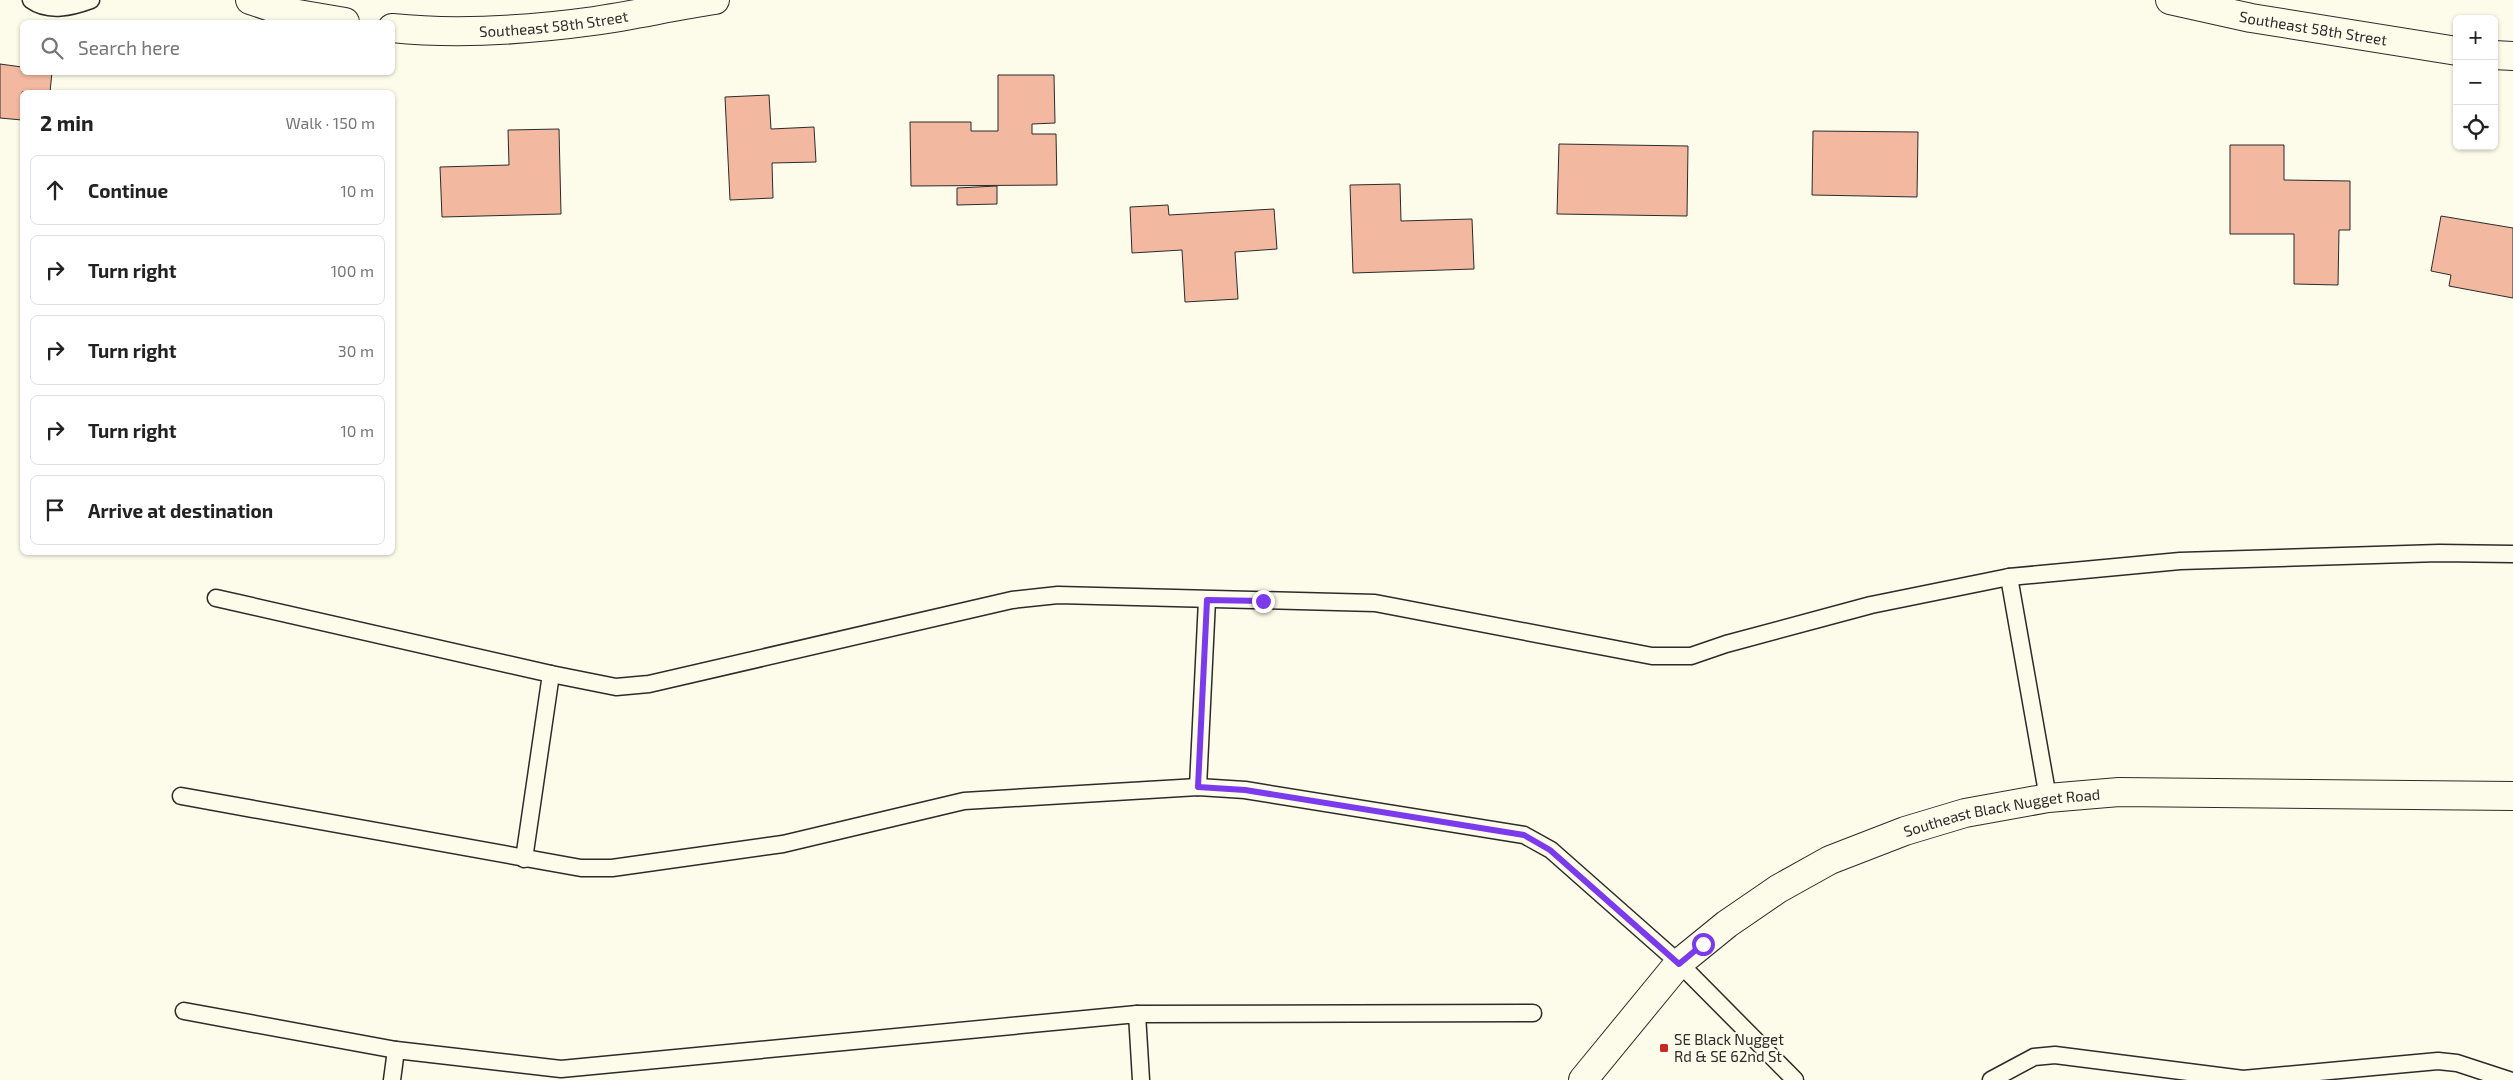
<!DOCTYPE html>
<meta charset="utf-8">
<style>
body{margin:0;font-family:"Exo 2",sans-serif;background:#f6f6f6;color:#222}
.controls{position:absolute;right:15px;top:15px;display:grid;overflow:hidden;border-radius:8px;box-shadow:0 1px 4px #0004}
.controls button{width:45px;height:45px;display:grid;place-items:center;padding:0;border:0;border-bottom:1px solid #e0e0e0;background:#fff;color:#222;font:25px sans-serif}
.stop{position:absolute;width:15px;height:15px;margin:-11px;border:4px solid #7c3aed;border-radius:50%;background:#fff}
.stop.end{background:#7c3aed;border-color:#fff;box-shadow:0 1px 5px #0008}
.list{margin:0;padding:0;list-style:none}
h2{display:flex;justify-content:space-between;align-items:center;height:65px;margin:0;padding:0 20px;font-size:21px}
h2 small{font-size:16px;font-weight:400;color:#767676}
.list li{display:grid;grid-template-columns:32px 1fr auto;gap:15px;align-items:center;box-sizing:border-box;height:70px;margin:0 10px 10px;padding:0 10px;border:1px solid #e0e0e0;border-radius:8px}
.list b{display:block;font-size:19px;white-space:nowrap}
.list em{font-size:16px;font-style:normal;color:#767676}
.icon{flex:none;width:28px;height:28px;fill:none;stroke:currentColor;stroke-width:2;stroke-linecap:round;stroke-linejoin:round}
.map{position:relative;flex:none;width:2513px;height:1080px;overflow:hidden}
.search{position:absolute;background:#fff;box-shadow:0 1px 4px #0004;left:20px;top:20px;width:375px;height:55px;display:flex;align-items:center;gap:12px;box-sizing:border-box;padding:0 18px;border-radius:8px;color:#767676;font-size:19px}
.panel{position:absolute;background:#fff;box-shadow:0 1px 4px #0004;left:20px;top:90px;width:375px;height:465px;border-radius:8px}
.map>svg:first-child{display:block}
.building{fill:#f2b8a0;stroke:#2b2b2b}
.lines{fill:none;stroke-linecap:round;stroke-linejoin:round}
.service-casing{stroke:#2b2b2b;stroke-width:19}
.minor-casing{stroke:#2b2b2b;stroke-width:30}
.tertiary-casing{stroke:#2b2b2b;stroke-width:30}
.service{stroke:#fdfbea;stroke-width:16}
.minor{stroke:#fdfbea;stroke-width:28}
.tertiary{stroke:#fdfbea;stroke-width:28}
.route{stroke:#7c3aed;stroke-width:6}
.poi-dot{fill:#c62828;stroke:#fdfbea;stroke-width:2}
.labels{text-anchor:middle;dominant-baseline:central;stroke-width:4;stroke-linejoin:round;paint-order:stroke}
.street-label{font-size:15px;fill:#2b2b2b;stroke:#fdfbea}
.poi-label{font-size:15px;fill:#2b2b2b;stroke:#fdfbea;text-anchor:start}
</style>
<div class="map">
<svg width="2513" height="1080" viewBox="0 0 2513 1080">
<rect width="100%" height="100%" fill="#fdfbea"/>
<g class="building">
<path d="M0 64 22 67V72H52L50 92H22V120L0 118Z"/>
<path d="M998 75H1054L1055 123 1032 124V134H1056L1057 185 911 186 910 122H971V131H998Z"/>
<path d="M769 95 771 129 814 127 816 162 772 163 773 198 730 200 725 97Z"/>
<path d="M559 129 561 214 442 217 440 167 509 165 508 130Z"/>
<path d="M1813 131 1918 132 1917 197 1812 195Z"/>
<path d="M1559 144 1688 146 1687 216 1557 214Z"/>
<path d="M2230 145H2284V180L2350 181V230H2339L2338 285 2294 284V234H2230Z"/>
<path d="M1400 184 1401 221 1472 219 1474 269 1353 273 1350 185Z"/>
<path d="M997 186V204L957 205V188Z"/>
<path d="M1168 205 1169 215 1274 209 1277 249 1235 252 1238 299 1185 302 1182 250 1132 253 1130 207Z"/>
<path d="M2441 216 2513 228V298L2449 286 2451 275 2431 271Z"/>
</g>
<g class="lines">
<defs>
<g id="service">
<path d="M31 0C49 13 72 7 91 0"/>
<path d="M2009 577 2048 798"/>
<path d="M216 598 551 674 524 859"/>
<path d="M551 674 616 687 649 684 1012 600 1058 595 1375 603 1652 656H1691L1726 644 1871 605 2009 577 2180 561 2439 553 2513 554"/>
<path d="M1198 787 1207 600"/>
<path d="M181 796 581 868H612L783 844 964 801 1198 787 1245 790 1524 835 1551 850 1679 963 1795 1080"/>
<path d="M184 1011 396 1050 392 1080"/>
<path d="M1137 1014 1533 1013"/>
<path d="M396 1050 561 1069 1137 1014 1141 1080"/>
<path d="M1991 1080 2034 1057 2055 1055 2243 1079 2438 1061 2457 1063 2509 1080"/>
</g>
<g id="minor">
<path d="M250 0 286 12 345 22"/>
<path id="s1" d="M2170 0 2251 18 2457 51"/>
<path id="s2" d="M392 28C460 35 528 30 594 21 635 15 675 6 715 0"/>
<path d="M2494 55 2513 56"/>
</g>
<g id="tertiary">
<path id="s3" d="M1583 1080 1679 963 1727 924 1778 889 1830 860 1905 831 1965 813 2048 798 2119 792 2513 796"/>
</g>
</defs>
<use href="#service" class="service-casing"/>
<use href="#minor" class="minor-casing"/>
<use href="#tertiary" class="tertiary-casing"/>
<use href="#service" class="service"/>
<use href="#minor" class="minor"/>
<use href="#tertiary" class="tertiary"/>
</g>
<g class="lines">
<path class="route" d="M1263 601 1207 600 1198 787 1245 790 1524 835 1550 850 1679 964 1703 944"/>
</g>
<rect class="poi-dot" x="1659" y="1043" width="10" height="10" rx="2.5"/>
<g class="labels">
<g class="street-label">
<text stroke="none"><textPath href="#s2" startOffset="162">Southeast 58th Street</textPath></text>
<text stroke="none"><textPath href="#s1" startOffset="146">Southeast 58th Street</textPath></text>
<text stroke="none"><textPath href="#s3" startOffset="514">Southeast Black Nugget Road</textPath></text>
</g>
<g class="poi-label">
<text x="1674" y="1039">SE Black Nugget<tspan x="1674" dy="17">Rd &amp; SE 62nd St</tspan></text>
</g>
</g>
</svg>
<div class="controls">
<button>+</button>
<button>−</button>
<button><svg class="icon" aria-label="locate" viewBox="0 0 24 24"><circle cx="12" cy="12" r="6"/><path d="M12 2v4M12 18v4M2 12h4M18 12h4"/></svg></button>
</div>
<div class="stop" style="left:1703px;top:944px"></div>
<div class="stop end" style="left:1263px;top:601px"></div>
<div class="search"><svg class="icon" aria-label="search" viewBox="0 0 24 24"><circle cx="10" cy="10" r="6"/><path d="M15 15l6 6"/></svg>Search here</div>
<section class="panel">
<h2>2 min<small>Walk · 150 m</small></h2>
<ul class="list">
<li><svg class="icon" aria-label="ahead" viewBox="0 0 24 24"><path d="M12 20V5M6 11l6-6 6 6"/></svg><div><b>Continue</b></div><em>10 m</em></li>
<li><svg class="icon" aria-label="right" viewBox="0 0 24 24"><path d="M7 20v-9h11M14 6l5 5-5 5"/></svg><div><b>Turn right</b></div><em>100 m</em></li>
<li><svg class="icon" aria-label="right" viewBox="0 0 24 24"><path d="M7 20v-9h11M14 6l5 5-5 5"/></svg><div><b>Turn right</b></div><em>30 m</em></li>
<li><svg class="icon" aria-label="right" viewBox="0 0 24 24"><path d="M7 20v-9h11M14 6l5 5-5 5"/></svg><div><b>Turn right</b></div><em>10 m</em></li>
<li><svg class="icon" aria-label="arrive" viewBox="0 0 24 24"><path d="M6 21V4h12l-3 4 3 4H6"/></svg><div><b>Arrive at destination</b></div></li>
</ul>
</section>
</div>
